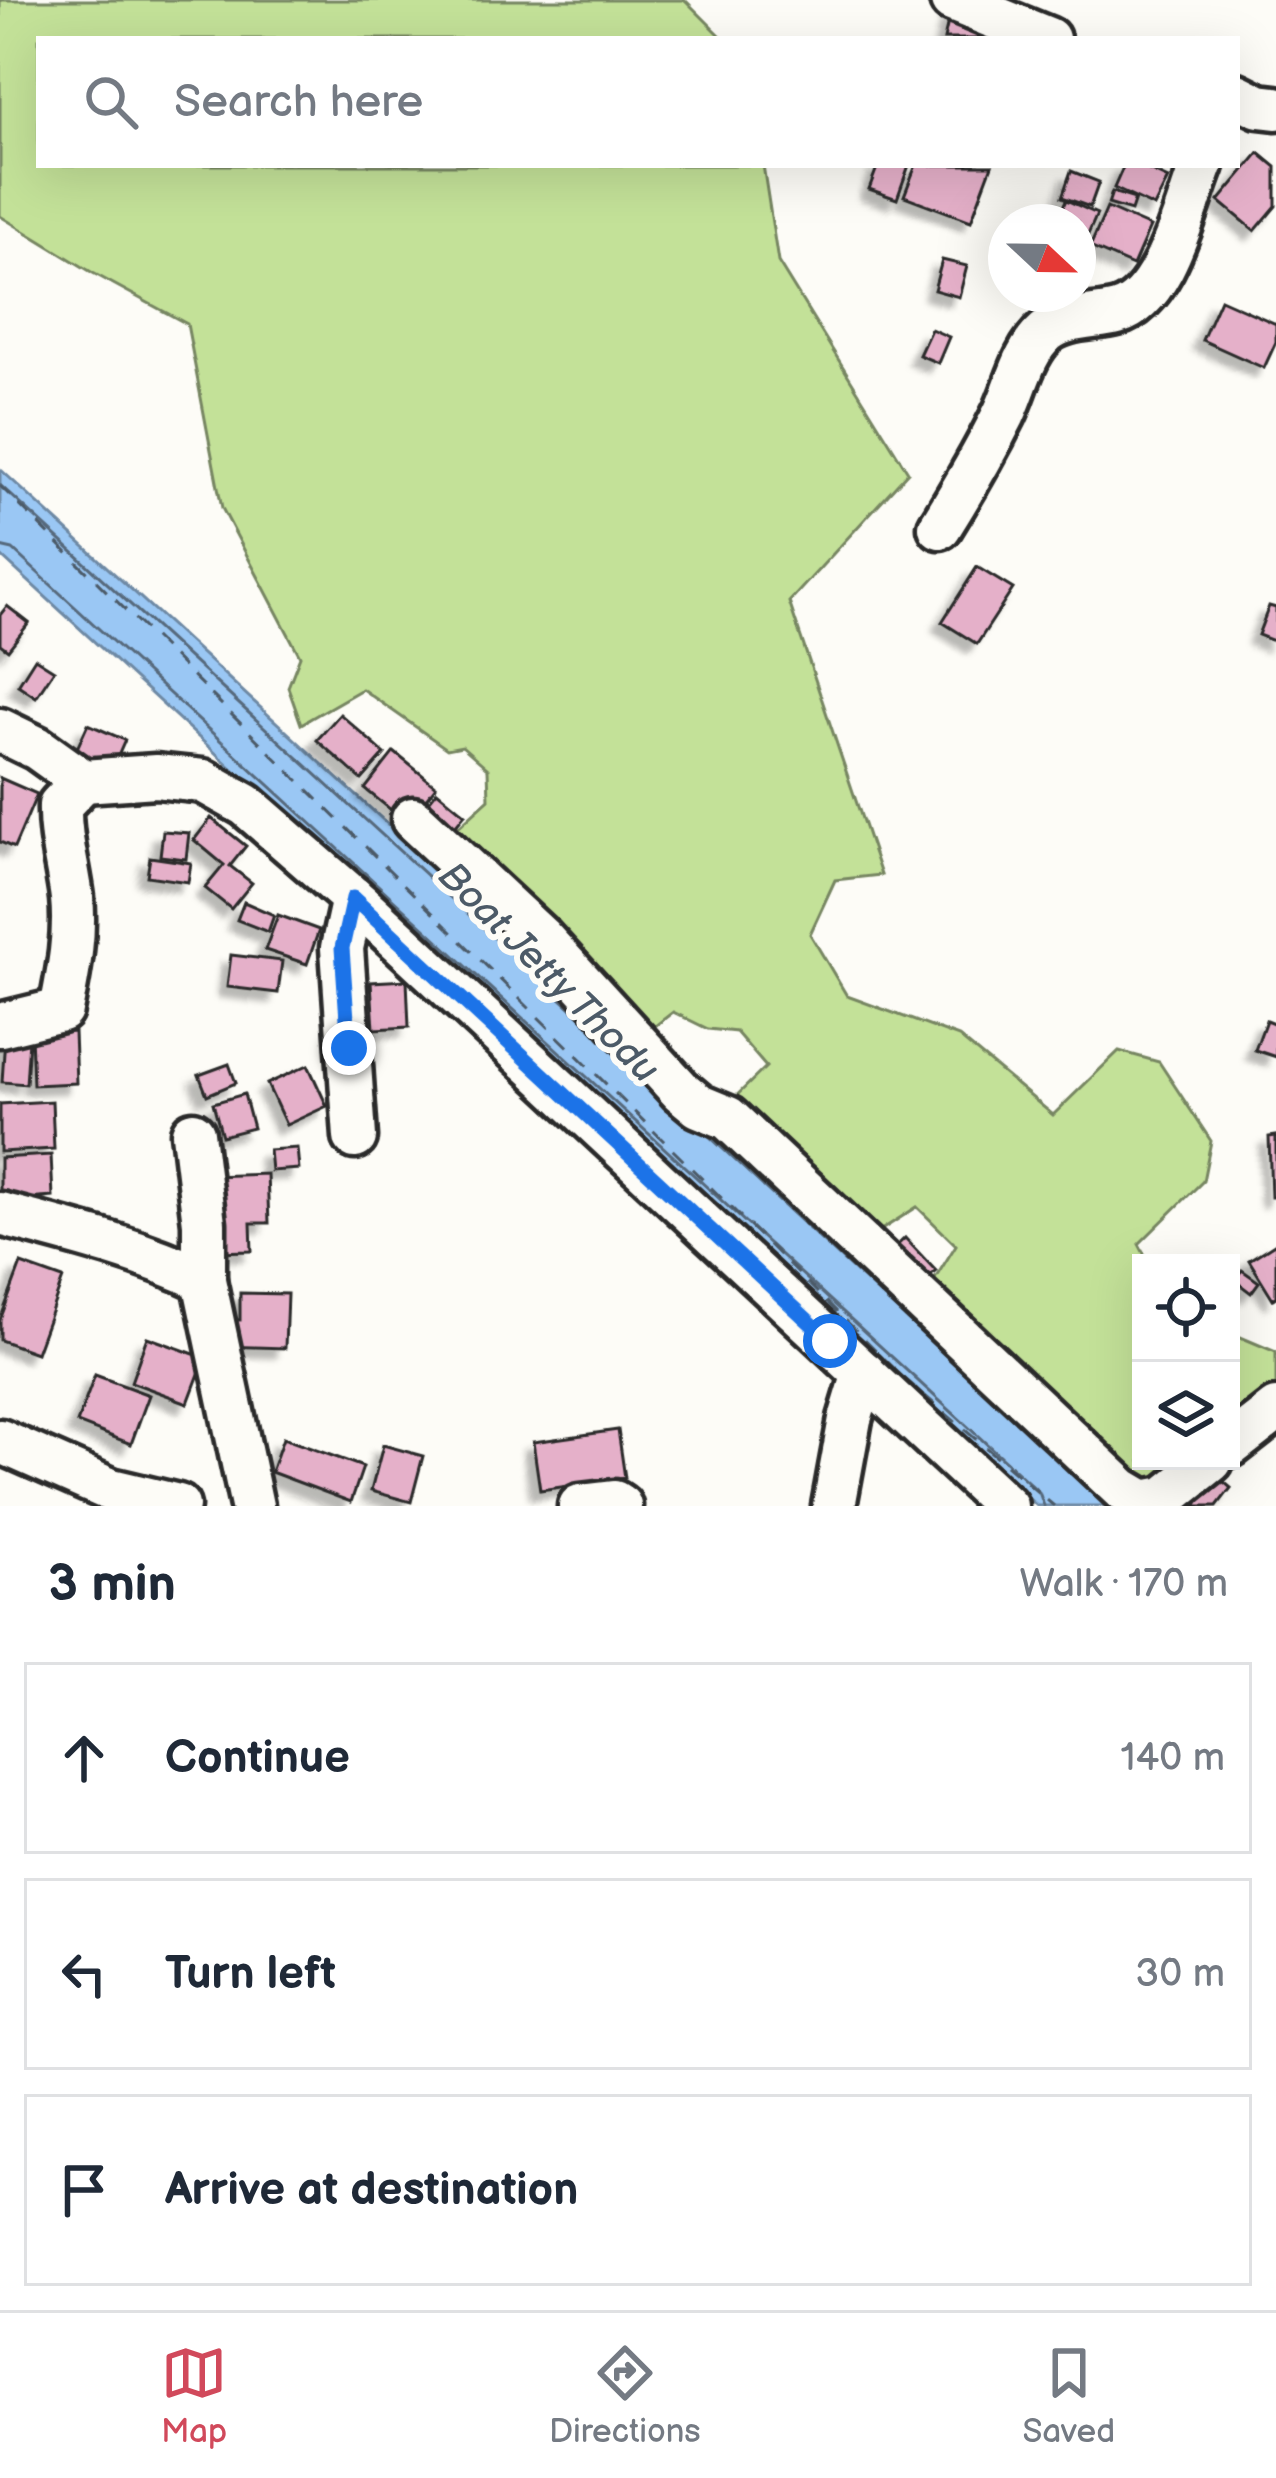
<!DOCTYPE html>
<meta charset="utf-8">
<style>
body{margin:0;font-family:"Balsamiq Sans",sans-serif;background:#f6f6f7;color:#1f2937}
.controls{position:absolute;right:36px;bottom:36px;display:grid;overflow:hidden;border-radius:0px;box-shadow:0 12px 48px #0002}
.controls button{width:108px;height:108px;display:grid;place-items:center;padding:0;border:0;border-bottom:3px solid #e0e1e3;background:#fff;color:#1f2937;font:60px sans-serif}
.compass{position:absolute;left:988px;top:204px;width:108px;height:108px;border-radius:50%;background:#fff;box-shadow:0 12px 48px #0002;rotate:112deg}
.stop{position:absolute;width:36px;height:36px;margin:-27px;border:9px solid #1a73e8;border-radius:50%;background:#fff}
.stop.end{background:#1a73e8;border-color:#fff;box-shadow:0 3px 12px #0008}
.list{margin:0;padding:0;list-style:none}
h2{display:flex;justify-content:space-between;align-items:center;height:156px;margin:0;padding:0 48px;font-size:51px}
h2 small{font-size:39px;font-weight:400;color:#747a83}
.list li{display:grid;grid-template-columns:78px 1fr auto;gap:36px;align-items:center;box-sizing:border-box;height:192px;margin:0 24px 24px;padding:0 24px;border:3px solid #e0e1e3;border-radius:0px}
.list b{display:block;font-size:45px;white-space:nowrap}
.list em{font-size:39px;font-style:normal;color:#747a83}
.icon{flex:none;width:66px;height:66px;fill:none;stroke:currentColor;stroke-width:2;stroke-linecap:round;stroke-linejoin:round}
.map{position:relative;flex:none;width:1276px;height:1506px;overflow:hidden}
.search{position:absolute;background:#fff;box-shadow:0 12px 48px #0002;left:36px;right:36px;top:36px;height:132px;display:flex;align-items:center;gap:30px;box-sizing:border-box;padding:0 42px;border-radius:0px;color:#747a83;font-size:45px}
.sheet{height:804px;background:#fff}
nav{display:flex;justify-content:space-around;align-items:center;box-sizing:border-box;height:168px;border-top:3px solid #e0e1e3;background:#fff;font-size:33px;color:#747a83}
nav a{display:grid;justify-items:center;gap:6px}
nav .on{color:#d1495b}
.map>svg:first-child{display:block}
.green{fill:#c3e198;stroke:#778662;stroke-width:3}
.water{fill:#9ac7f4;stroke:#6e89a4;stroke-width:3}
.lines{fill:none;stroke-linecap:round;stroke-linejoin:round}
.shore{stroke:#57697b;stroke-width:3}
.ferry{stroke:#4c5a67;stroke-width:3;stroke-dasharray:15 12;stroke-linecap:butt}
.building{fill:#e5b0c9;stroke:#2b2b2b;stroke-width:3;filter:url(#shadow)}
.minor-casing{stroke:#2b2b2b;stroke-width:51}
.minor{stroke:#fdfcf7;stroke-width:42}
.route{stroke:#1a73e8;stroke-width:15}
.labels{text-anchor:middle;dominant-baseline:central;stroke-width:12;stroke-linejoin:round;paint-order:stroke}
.water-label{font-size:39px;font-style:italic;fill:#4c5a67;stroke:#fdfcf7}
</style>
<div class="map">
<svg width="1276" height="1506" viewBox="0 0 1276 1506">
<defs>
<filter id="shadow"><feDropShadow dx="-9" dy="9" stdDeviation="3" flood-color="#0004"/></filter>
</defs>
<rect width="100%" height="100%" fill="#fdfcf7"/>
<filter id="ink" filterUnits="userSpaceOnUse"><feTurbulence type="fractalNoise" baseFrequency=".00833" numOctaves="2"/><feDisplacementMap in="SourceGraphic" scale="24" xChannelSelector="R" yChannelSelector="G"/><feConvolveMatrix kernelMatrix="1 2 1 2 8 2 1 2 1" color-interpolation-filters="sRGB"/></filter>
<g filter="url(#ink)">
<g class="green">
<path d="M0 0H685L724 39H39V165H763L778 262 908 472 789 602 881 875 835 880 810 934 847 996 959 1037 1053 1115 1119 1051 1159 1062 1211 1141 1203 1181 1139 1244 1149 1263H1141V1461H1186L1147 1492 925 1295 956 1245 917 1207 867 1239 727 1105 766 1067 736 1032 708 1029 673 1012 646 1033 446 838 489 799 488 769 462 746 447 749 362 689 301 724 288 687 300 656 222 508 187 324 93 273 0 216Z"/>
<path d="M1231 1333 1276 1352V1388L1231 1425Z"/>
</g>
<path class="water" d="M0 469 1132 1506H1037L923 1403 0 555Z"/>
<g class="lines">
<g class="shore">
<path d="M0 485 583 1019"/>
<path d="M0 547 13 550 1039 1492 1044 1506"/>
<path d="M709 1136 916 1328"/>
</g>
<path class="ferry" d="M0 486 903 1377 1054 1506"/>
</g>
<g class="building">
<path d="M950 13 983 20 978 39H944Z"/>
<path d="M1259 153 1276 167V206L1255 231 1219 201Z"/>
<path d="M878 165H909L897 199 869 189Z"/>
<path d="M916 165H992L971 221 904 196Z"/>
<path d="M1124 165H1138L1168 179 1154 207 1114 188Z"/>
<path d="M1071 171 1099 182 1090 207 1062 197Z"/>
<path d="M1112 192 1135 199 1131 211 1108 204Z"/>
<path d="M1066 200 1097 214 1083 246 1078 243V222H1056Z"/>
<path d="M1107 208 1150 227 1133 266 1090 247Z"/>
<path d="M942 260 967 266 959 297 934 290Z"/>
<path d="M1220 299 1276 324V342L1264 368 1202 340Z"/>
<path d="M931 329 949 337 938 363 919 355Z"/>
<path d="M977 567 1013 589 977 644 942 622Z"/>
<path d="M7 606 29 623 8 650 0 644V615Z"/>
<path d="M1269 606 1276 608V642L1258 635Z"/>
<path d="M35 658 54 670 36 697 18 685Z"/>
<path d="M340 714 385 754 362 780 317 740Z"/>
<path d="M88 724 125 740 111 772 74 755Z"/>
<path d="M394 752 436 786 407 823 365 789Z"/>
<path d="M0 778 37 794 14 848 0 842Z"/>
<path d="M437 791 465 814 435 850 408 828Z"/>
<path d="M211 818 246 846 230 866 252 883 231 909 205 888 224 865 194 840Z"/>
<path d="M163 831 189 833 186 859 160 856Z"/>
<path d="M150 857 191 863 188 882 147 876Z"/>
<path d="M244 902 274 915 268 932 237 920Z"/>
<path d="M278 915 319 930 307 964 265 950Z"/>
<path d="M231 955 282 961 278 993 227 987Z"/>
<path d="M407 980 409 1027 374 1029 371 982Z"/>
<path d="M1266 1020 1276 1024V1057L1255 1050Z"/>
<path d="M74 1032 76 1083 33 1085 31 1034Z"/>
<path d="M5 1037 29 1039 26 1084 2 1082Z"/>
<path d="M229 1064 236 1083 207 1095 199 1075Z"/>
<path d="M308 1065 327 1106 286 1125 267 1084Z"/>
<path d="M244 1094 253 1128 222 1136 213 1103Z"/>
<path d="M52 1101 54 1149 0 1152V1104Z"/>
<path d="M1276 1136V1197H1271L1269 1137Z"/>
<path d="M297 1148 299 1169 271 1171 269 1150Z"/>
<path d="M51 1155 53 1197 0 1201V1158Z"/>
<path d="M267 1174 269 1223H251L252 1251 213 1252 211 1176Z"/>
<path d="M905 1238 936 1271 916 1290 885 1257Z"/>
<path d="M1276 1243V1297L1273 1299 1249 1260Z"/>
<path d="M21 1264 63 1279 36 1353 0 1340V1320Z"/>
<path d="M1242 1270 1259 1282 1251 1293 1234 1280Z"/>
<path d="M240 1293 287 1294 285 1348 221 1346 222 1319 240 1320Z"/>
<path d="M147 1337 205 1358 188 1403 131 1382Z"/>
<path d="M95 1375 149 1395 131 1444 77 1423Z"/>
<path d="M618 1430 625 1478 540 1490 533 1442Z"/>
<path d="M283 1438 363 1467 351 1502 271 1472Z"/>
<path d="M383 1445 423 1456 411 1502 371 1491Z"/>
<path d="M1217 1476 1231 1488 1217 1506H1196Z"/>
</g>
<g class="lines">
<defs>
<g id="minor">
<path d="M952 0 1048 39"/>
<path d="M1237 95 1259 106 1276 108"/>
<path d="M940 527C963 490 985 452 1004 414 1017 387 1023 352 1046 332 1065 316 1095 319 1117 313 1165 300 1185 207 1202 165"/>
<path d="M0 730 37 748 83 781 156 776 203 781 246 805 362 906 1006 1506"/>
<path d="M413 819 541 938 681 1091 699 1106 728 1118 1122 1489 1144 1502 1165 1498 1211 1461"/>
<path d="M353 898 342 948 355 1137"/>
<path d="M0 1025 61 1010C68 974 76 936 72 898 68 866 59 837 60 805L83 781"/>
<path d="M193 1133 204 1223V1280"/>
<path d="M0 1214C69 1232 139 1249 204 1280L252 1506"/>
<path d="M0 1441 111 1490 178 1506"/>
<path d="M1231 1445 1276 1410"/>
<path d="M580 1506 614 1502 620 1506"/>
<path d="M834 1506 850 1419 864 1373"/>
</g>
</defs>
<use href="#minor" class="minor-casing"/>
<use href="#minor" class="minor"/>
</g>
</g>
<g class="lines" filter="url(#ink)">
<path class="route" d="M349 1048 342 948 353 898 830 1341"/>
</g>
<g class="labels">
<g class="water-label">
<text transform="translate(548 973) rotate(45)">Boat Jetty Thodu</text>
</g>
</g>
</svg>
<div class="controls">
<button><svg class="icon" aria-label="locate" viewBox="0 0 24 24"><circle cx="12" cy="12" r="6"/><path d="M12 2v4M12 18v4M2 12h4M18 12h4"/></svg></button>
<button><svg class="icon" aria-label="layers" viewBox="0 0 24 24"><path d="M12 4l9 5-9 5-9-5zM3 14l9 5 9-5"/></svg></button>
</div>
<svg class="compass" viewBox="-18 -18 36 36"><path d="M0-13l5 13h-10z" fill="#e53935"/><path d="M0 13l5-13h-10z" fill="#747a83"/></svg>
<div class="stop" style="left:830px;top:1341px"></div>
<div class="stop end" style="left:349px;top:1048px"></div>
<div class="search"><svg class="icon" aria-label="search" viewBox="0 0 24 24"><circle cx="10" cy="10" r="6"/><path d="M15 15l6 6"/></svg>Search here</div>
</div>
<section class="sheet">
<h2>3 min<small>Walk · 170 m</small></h2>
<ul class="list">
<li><svg class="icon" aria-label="ahead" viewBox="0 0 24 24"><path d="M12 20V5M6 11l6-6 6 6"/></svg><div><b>Continue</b></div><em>140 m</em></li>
<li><svg class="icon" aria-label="left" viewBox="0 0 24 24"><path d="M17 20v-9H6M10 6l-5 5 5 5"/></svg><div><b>Turn left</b></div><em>30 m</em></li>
<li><svg class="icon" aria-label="arrive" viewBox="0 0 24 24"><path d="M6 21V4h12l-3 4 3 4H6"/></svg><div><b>Arrive at destination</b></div></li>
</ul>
</section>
<nav>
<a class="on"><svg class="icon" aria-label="map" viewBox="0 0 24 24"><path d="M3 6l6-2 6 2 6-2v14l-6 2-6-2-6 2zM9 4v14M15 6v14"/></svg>Map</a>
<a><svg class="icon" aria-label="directions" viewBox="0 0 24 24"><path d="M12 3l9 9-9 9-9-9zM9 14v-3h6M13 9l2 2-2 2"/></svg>Directions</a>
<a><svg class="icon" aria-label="saved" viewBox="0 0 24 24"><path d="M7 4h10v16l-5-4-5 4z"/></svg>Saved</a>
</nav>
